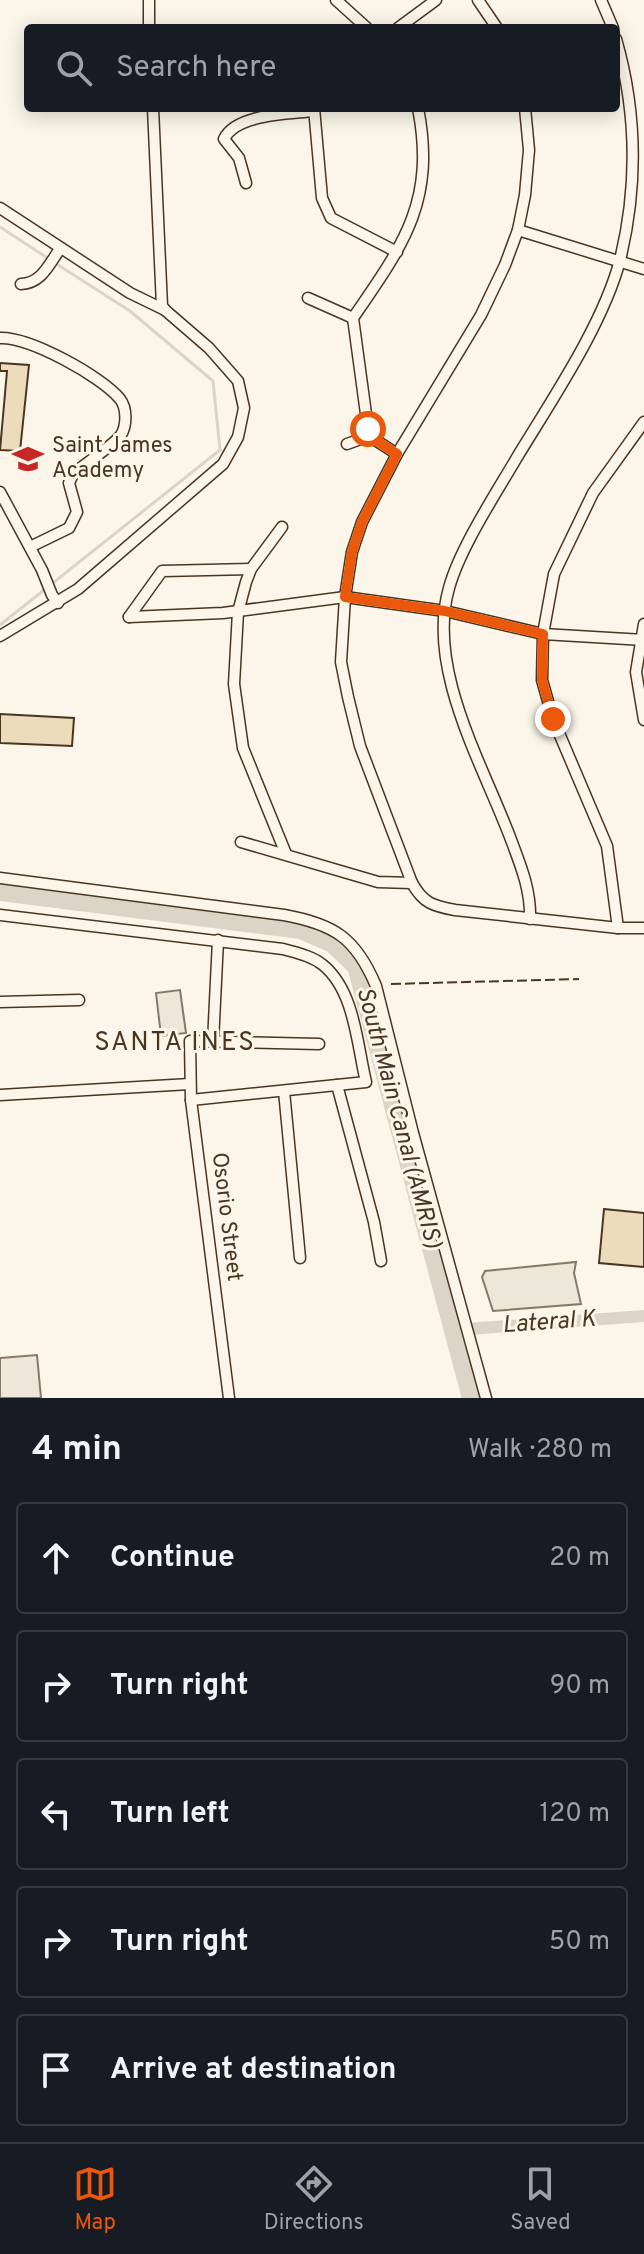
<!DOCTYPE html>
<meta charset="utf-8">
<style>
body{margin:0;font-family:Overpass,sans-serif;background:#20242c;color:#f1f3f6}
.stop{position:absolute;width:24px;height:24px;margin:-18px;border:6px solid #ea580c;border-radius:50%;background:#fff}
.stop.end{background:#ea580c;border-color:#fff;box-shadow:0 2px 8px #0008}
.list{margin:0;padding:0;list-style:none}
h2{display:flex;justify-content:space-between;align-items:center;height:104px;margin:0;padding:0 32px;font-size:34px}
h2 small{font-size:26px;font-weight:400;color:#9ea1a6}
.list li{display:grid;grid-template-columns:52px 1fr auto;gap:24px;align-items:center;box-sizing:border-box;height:112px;margin:0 16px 16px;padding:0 16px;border:2px solid #363941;border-radius:8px}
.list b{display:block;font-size:30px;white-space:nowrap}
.list em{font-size:26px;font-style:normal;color:#9ea1a6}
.icon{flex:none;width:44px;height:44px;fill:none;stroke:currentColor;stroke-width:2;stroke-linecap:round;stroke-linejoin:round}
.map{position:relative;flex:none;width:644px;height:1398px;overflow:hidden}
.search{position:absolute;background:#171b24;box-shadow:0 4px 20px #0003;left:24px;right:24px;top:24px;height:88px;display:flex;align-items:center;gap:20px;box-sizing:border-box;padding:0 28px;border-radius:8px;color:#9ea1a6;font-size:30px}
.sheet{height:744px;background:#171b24}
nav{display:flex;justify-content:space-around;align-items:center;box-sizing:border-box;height:112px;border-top:2px solid #363941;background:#171b24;font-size:22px;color:#9ea1a6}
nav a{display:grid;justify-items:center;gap:4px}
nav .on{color:#ea580c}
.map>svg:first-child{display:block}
.green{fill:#ede6d9;stroke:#887966;stroke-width:2}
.parking{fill:#ede7d9;stroke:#887966;stroke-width:2}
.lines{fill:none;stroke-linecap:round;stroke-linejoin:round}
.stream{stroke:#dcd4c6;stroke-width:3}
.canal{stroke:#dcd4c6;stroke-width:12}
.river{stroke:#dcd4c6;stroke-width:20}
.building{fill:#ecdcbc;stroke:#4a3520;stroke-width:2}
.minor-casing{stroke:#4a3520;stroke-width:13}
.minor{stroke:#fbf6e9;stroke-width:10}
.fence{stroke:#4a3520;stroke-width:2;stroke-dasharray:10 4;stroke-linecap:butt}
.route{stroke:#ea580c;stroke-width:10}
.labels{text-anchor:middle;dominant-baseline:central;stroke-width:6;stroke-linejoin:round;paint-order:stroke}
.poi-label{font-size:22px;fill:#4a3520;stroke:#fbf6e9;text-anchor:start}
.street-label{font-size:22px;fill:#4a3520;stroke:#fbf6e9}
.water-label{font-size:24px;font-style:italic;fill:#4a3520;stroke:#fbf6e9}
.quarter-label{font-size:26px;letter-spacing:2px;fill:#4a3520;stroke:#fbf6e9}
</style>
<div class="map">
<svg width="644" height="1398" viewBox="0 0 644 1398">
<rect width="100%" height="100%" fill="#fbf6e9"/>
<g class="green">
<path d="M180 990 186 1033 161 1036 156 993Z"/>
<path d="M37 1355 41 1398H0V1358Z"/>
</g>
<path class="parking" d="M576 1262 574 1273 581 1304 493 1311 482 1277 485 1271Z"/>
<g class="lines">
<g class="stream">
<path d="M0 227 49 259"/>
<path d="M0 625 220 450 213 381 130 311 55 263"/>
</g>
<path class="canal" d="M454 1330 644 1316"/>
<path class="river" d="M0 891 301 929 333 943 357 966 472 1398"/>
</g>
<g class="building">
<path d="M0 363 29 365 20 451 0 450 7 371H0Z"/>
<path d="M0 714 74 718 72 746 0 743Z"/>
<path d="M604 1209 644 1213V1267L599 1263Z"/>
</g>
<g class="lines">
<defs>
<g id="minor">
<path d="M149 0V28"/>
<path d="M336 0 367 28"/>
<path d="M478 0 497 28"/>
<path d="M601 0 613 28"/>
<path d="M398 28 436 0"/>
<path d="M153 108 162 306 165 310"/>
<path d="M314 108 322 198 331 218 397 252"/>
<path d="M525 108 529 150 525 195 518 230 505 265 481 315 397 454 362 522 352 552 345 597 341 662 348 697 360 746 412 883C423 903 433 906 455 910L618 928H644"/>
<path d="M246 183 239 158 224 139C236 114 288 114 313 111"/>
<path d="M0 208 130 293 165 310 209 348 238 381 244 408 238 437 223 464 78 589 0 636"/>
<path d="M518 230 644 269"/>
<path d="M21 284C42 283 49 264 60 249"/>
<path d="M308 298 353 318"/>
<path d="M0 338C30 337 101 376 120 399 127 408 127 425 121 435 114 445 83 465 73 474L69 483 77 512 69 528 30 547"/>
<path d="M347 444 369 436"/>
<path d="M397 454 369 436 353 318C404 244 436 201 418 108"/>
<path d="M0 492 42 570 52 595 58 603"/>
<path d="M282 527 251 569 246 582 238 612 234 684 243 748 286 854"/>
<path d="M129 617 223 613 345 597 445 611 543 634 644 640"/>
<path d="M129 617 162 571 251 569"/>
<path d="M644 624 636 672 644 720"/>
<path d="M241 842 378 882 412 883"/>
<path d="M0 878 284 915C334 924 356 938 376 986L413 1133 486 1398"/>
<path d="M0 915 283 949C297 953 312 956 323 965 355 991 357 1045 366 1082L191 1100"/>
<path d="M530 919C531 889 520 864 510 837 482 763 426 668 449 588 460 548 495 495 516 459 551 401 603 325 620 260 638 186 637 112 616 39"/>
<path d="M618 928 607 846 553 719 542 680 543 634 554 574 593 493 644 422"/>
<path d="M0 1002 79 1000"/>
<path d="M213 1042 218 940"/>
<path d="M337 1085 374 1222 381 1261"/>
<path d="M284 1091 300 1258"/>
<path d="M0 1095 190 1084"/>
<path d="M229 1398 191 1100 190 1041 319 1044"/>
</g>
</defs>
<use href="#minor" class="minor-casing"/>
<use href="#minor" class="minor"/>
<path class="fence" d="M391 984 579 979"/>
</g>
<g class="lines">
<path class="route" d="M368 429 369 436 397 454 362 522 352 552 345 597 445 611 543 634 542 680 553 719"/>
</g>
<defs>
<symbol id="school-bare" viewBox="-9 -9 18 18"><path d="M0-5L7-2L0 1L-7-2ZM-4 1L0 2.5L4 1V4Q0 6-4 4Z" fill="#c62828" stroke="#fbf6e9" stroke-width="2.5" paint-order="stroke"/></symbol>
</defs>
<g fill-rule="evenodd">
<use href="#school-bare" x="6" y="437" width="44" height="44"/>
</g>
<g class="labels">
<g class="poi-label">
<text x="52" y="446">Saint James<tspan x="52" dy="25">Academy</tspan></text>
</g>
<g class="street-label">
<text transform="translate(226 1217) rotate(83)">Osorio Street</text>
</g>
<g class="water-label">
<text transform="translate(398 1118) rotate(75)">South Main Canal (AMRIS)</text>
<text transform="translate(549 1323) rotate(-4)">Lateral K</text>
</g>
<g class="quarter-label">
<text x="175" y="1043">SANTA INES</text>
</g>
</g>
</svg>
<div class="stop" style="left:368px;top:429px"></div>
<div class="stop end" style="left:553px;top:719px"></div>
<div class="search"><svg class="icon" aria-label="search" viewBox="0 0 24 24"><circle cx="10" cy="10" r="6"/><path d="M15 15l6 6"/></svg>Search here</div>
</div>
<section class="sheet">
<h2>4 min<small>Walk · 280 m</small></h2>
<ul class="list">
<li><svg class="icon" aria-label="ahead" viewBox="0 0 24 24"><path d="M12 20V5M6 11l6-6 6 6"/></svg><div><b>Continue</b></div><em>20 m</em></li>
<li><svg class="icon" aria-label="right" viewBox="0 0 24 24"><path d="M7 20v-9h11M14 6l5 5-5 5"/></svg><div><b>Turn right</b></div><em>90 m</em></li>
<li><svg class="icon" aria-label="left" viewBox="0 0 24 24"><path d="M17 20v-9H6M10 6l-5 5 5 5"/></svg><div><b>Turn left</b></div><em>120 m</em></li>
<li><svg class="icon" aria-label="right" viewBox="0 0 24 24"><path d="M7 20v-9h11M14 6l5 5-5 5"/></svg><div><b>Turn right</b></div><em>50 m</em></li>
<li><svg class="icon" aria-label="arrive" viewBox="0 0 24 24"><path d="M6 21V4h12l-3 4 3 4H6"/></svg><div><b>Arrive at destination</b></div></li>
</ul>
</section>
<nav>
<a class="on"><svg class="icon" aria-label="map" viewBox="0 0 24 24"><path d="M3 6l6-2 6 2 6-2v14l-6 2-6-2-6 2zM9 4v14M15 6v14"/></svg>Map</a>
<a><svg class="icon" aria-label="directions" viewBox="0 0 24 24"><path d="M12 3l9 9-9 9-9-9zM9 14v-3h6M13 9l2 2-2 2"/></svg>Directions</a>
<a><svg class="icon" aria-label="saved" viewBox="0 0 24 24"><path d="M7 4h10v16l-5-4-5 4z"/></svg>Saved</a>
</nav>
